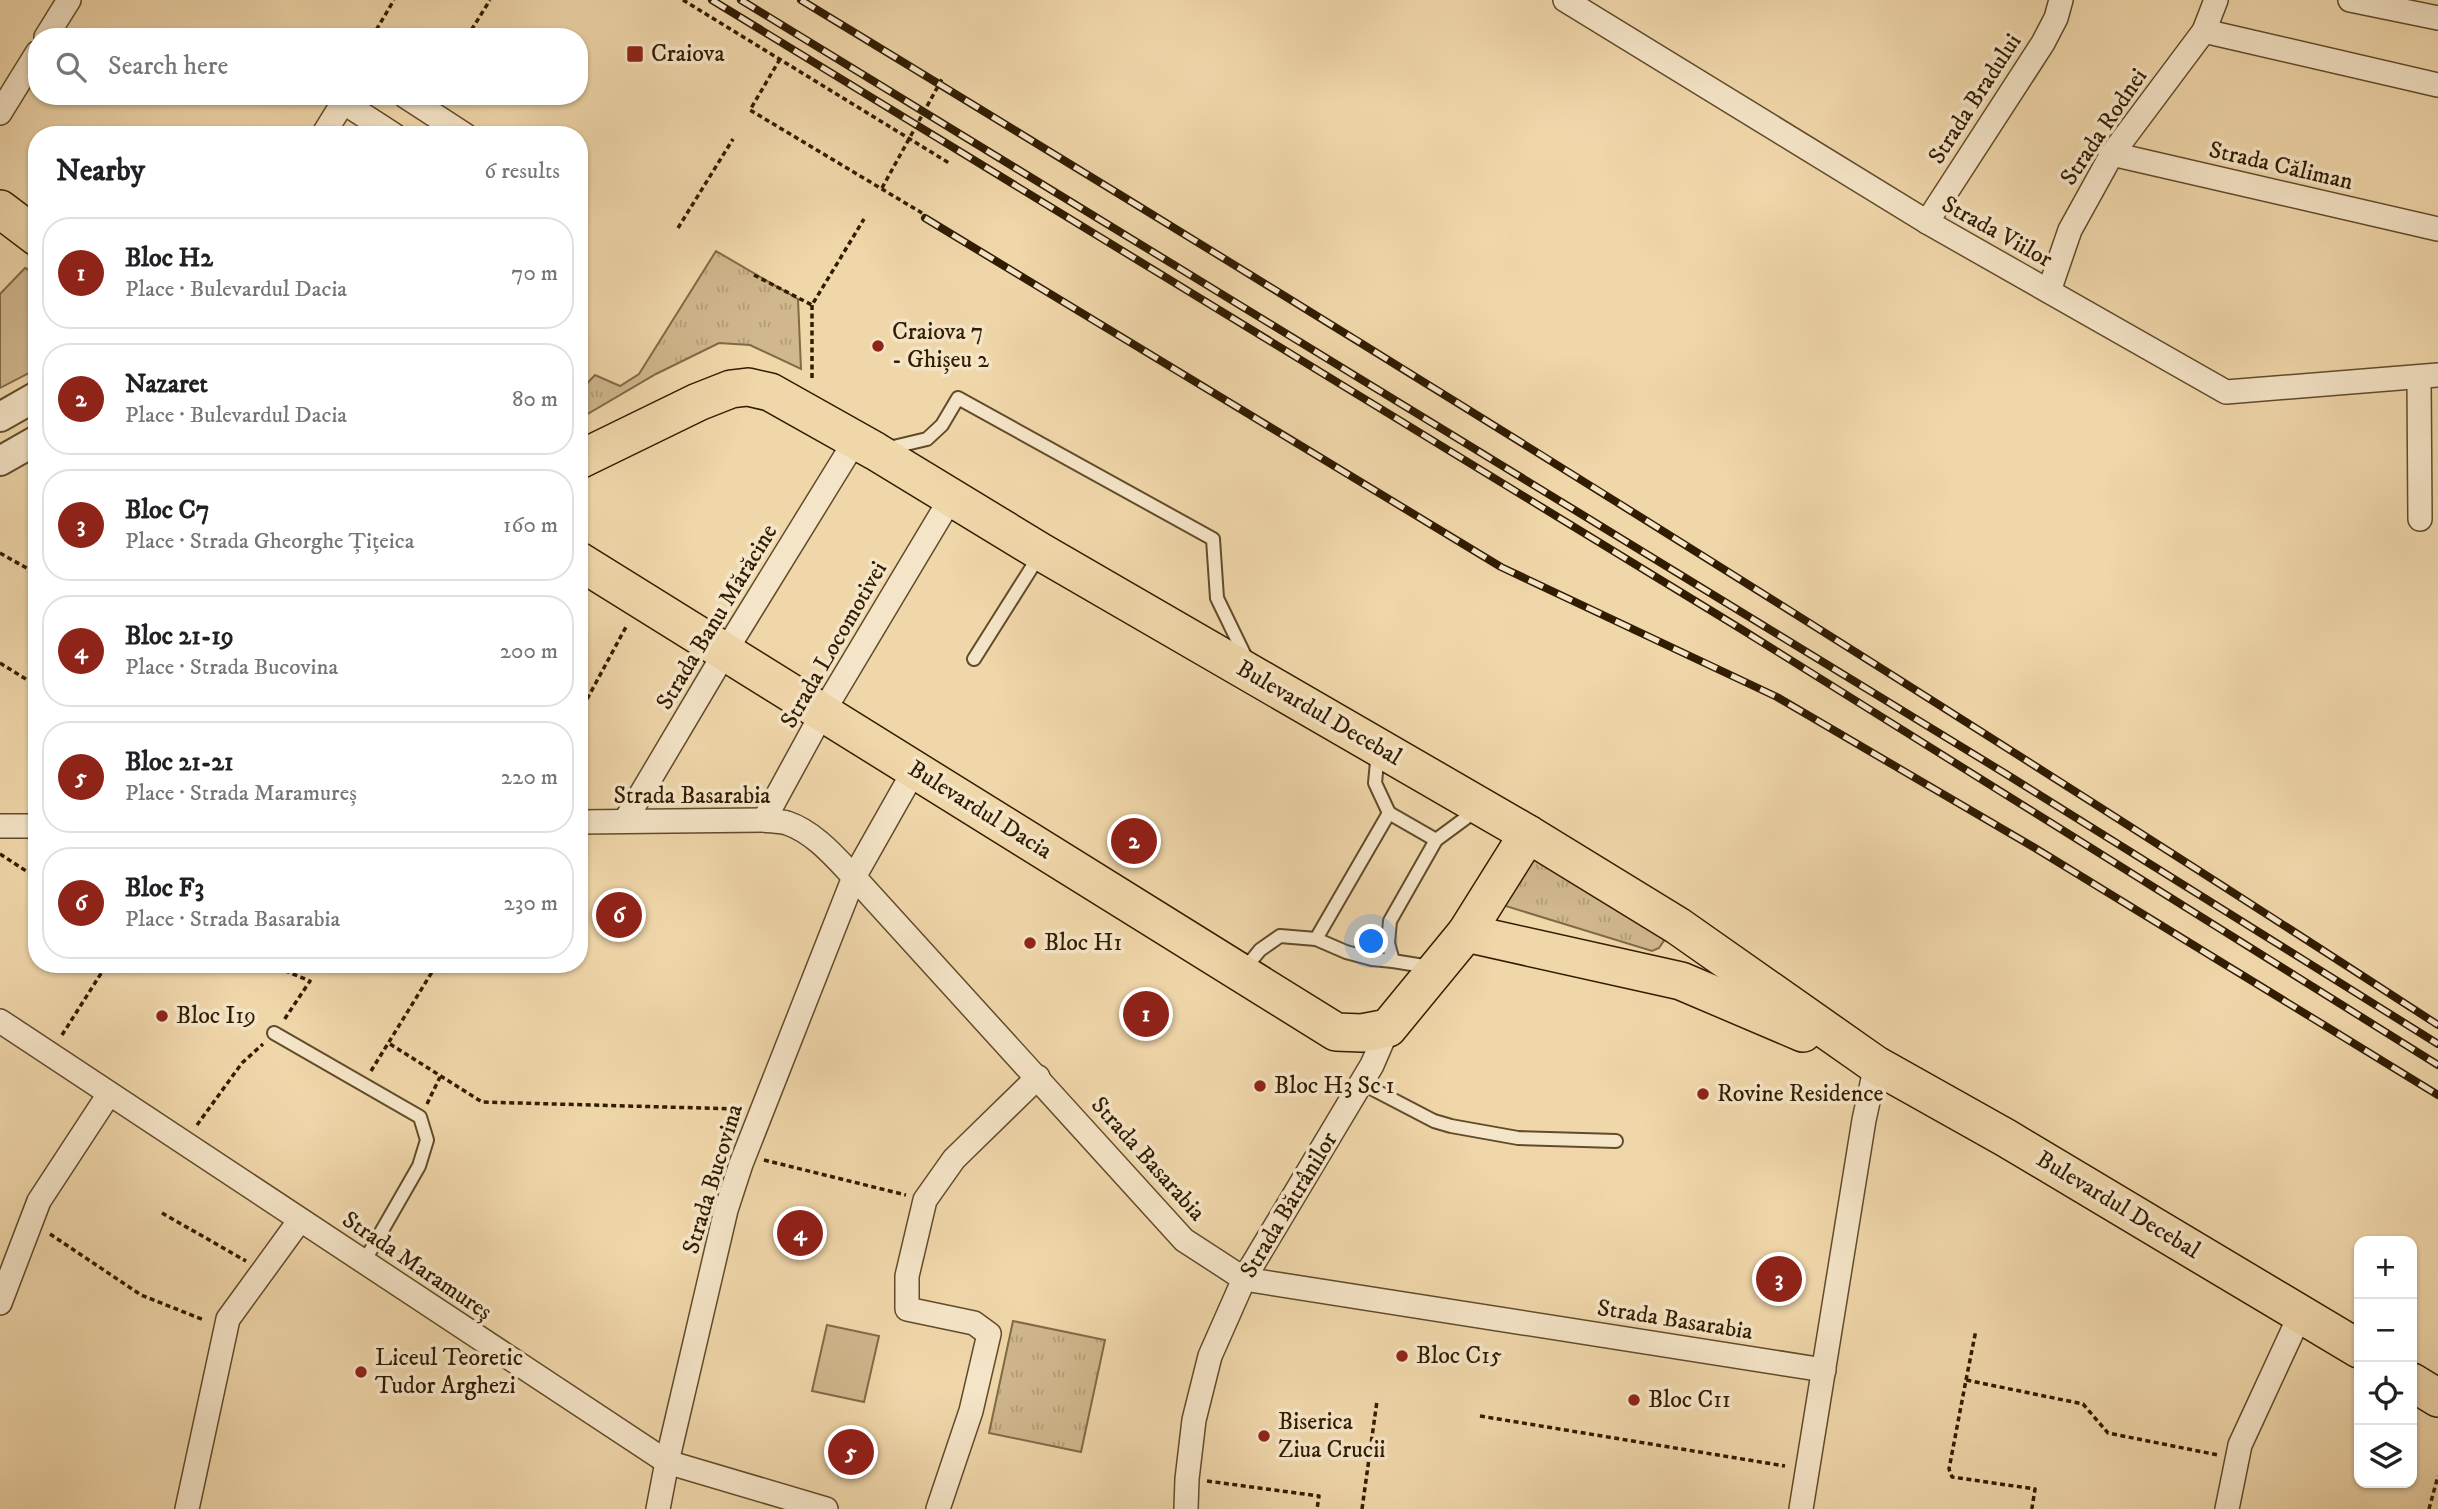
<!DOCTYPE html>
<meta charset="utf-8">
<style>
body{margin:0;font-family:"IM FELL DW Pica",serif;background:#f2f2f2;color:#202124}
.controls{position:absolute;right:21px;bottom:21px;display:grid;overflow:hidden;border-radius:14px;box-shadow:0 2px 5px #0004}
.controls button{width:63px;height:63px;display:grid;place-items:center;padding:0;border:0;border-bottom:2px solid #e0e0e0;background:#fff;color:#202124;font:35px sans-serif}
.you{position:absolute;left:1372px;top:942px;width:24px;height:24px;margin:-18px;border:5px solid #fff;border-radius:50%;background:#1a73e8;box-shadow:0 0 0 10px #1a73e833}
.badge{display:grid;place-items:center;width:46px;height:46px;border-radius:50%;background:#8f2418;color:#fff;font-size:23px;font-weight:700}
.pin{position:absolute;translate:-50% -50%;border:4px solid #fff;box-shadow:0 2px 7px #0006}
.list{margin:0;padding:0;list-style:none}
h2{display:flex;justify-content:space-between;align-items:center;height:91px;margin:0;padding:0 28px;font-size:30px}
h2 small{font-size:23px;font-weight:400;color:#757577}
.list li{display:grid;grid-template-columns:46px 1fr auto;gap:21px;align-items:center;box-sizing:border-box;height:112px;margin:0 14px 14px;padding:0 14px;border:2px solid #e0e0e0;border-radius:28px}
.list b{display:block;font-size:26px;white-space:nowrap}
.list p{margin:0;font-size:23px;white-space:nowrap;color:#757577}
.list em{font-size:23px;font-style:normal;color:#757577}
.icon{flex:none;width:38px;height:38px;fill:none;stroke:currentColor;stroke-width:2;stroke-linecap:round;stroke-linejoin:round}
.map{position:relative;flex:none;width:2438px;height:1509px;overflow:hidden}
.search{position:absolute;background:#fff;box-shadow:0 2px 5px #0004;left:28px;top:28px;width:560px;height:77px;display:flex;align-items:center;gap:18px;box-sizing:border-box;padding:0 24px;border-radius:28px;color:#757577;font-size:26px}
.panel{position:absolute;background:#fff;box-shadow:0 2px 5px #0004;left:28px;top:126px;width:560px;height:847px;border-radius:28px}
.map>svg:first-child{display:block}
.grass{fill:url(#grass-tufts);stroke:#806a46;stroke-width:2}
.green{fill:#d0b78d;stroke:#806a46;stroke-width:2}
.lines{fill:none;stroke-linecap:round;stroke-linejoin:round}
.service-casing{stroke:#614b2a;stroke-width:16}
.minor-casing{stroke:#614b2a;stroke-width:26}
.tertiary-casing{stroke:#614b2a;stroke-width:32}
.primary-casing{stroke:#311c00;stroke-width:40}
.path{stroke:#311c00;stroke-width:3.5;stroke-dasharray:5 3.5;stroke-linecap:butt}
.service{stroke:#f5e5c8;stroke-width:12}
.minor{stroke:#f5e5c8;stroke-width:23}
.tertiary{stroke:#f5e5c8;stroke-width:28}
.primary{stroke:#f0d7aa;stroke-width:37}
.rail-casing{stroke:#311c00;stroke-width:8}
.rail{stroke:#f5e5c8;stroke-width:5;stroke-dasharray:16;stroke-linecap:butt}
.poi-dot{fill:#8f2418;stroke:#f5e5c8;stroke-width:2.5}
.labels{text-anchor:middle;dominant-baseline:central;stroke-width:7;stroke-linejoin:round;paint-order:stroke}
.poi-label{font-size:24px;fill:#311c00;stroke:#f5e5c8;text-anchor:start}
.street-label{font-size:24px;fill:#311c00;stroke:#f5e5c8}
</style>
<div class="map">
<svg width="2438" height="1509" viewBox="0 0 2438 1509">
<defs>
<pattern id="grass-tufts" width="24" height="20" patternUnits="userSpaceOnUse" patternTransform="scale(1.75)"><rect width="24" height="20" fill="#d0b78d"/><path d="M3 7l-1-3M5 7V3M7 7l1-3M15 17l-1-3M17 17v-4M19 17l1-3" fill="none" stroke="#b39d78"/></pattern>
</defs>
<rect width="100%" height="100%" fill="#f0d7aa"/>
<filter id="stains"><feTurbulence type="fractalNoise" baseFrequency=".00286" numOctaves="4"/><feColorMatrix values="0 0 0 0 .2 0 0 0 0 .09 0 0 0 0 .02 0 0 0 .5 -.17"/></filter>
<radialGradient id="worn" r=".72"><stop offset=".6" stop-color="#630" stop-opacity="0"/><stop offset="1" stop-color="#630" stop-opacity=".3"/></radialGradient>
<g class="grass">
<path d="M716 251 798 299 801 369 750 345 719 343 656 374 579 419V392L595 375 620 386 639 374Z"/>
<path d="M1530 853 1665 939 1659 948 1652 951 1496 903Z"/>
<path d="M1013 1321 1105 1340 1081 1452 989 1433Z"/>
</g>
<g class="green">
<path d="M25 268 37 274V369L0 388V294Z"/>
<path d="M827 1325 879 1336 864 1402 812 1391Z"/>
</g>
<g class="lines">
<defs>
<g id="service">
<path d="M885 449 927 439 942 425 958 398 1213 539 1217 598 1247 660"/>
<path d="M974 659 1039 556"/>
<path d="M1389 813 1436 840"/>
<path d="M1316 939 1389 813 1375 783 1378 751"/>
<path d="M1430 967 1393 961 1388 943 1390 921 1436 840 1478 809"/>
<path d="M1242 972 1260 950 1280 936 1316 939 1346 952 1372 959 1393 961"/>
<path d="M274 1033 420 1117 427 1140 419 1166 364 1262"/>
<path d="M1361 1083 1434 1121 1451 1126 1518 1138 1616 1141"/>
</g>
<g id="minor">
<path d="M1565 0 1927 222 2226 392 2438 375"/>
<path d="M2350 0 2438 18"/>
<path d="M2204 31 2438 85"/>
<path d="M46 37 69 0"/>
<path d="M405 96 465 135"/>
<path d="M343 102 394 135"/>
<path d="M0 113 37 53"/>
<path d="M323 135 347 96"/>
<path d="M2112 154 2438 229"/>
<path d="M1927 222 2043 43 2056 18 2061 0"/>
<path d="M2049 291 2070 230 2112 154 2204 31 2216 0"/>
<path d="M2419 378 2420 519"/>
<path d="M764 820 823 712 951 498"/>
<path d="M625 821 733 639 855 441"/>
<path d="M579 822 764 820C772 821 780 821 787 823 814 832 835 857 854 877L1184 1240 1244 1279 1824 1370"/>
<path d="M0 826H37"/>
<path d="M0 1021 667 1462 826 1509"/>
<path d="M0 1303 39 1201 109 1094"/>
<path d="M187 1509 228 1319 300 1220"/>
<path d="M658 1509 667 1462 726 1210 741 1164 854 877 915 769"/>
<path d="M938 1509 971 1411 989 1334 974 1323 907 1309V1276L925 1200 954 1159 1038 1077"/>
<path d="M1186 1509 1187 1479 1194 1420 1210 1356 1244 1279 1372 1065 1388 1028"/>
<path d="M1801 1509 1864 1120 1876 1065"/>
<path d="M2227 1509 2240 1445 2301 1313"/>
</g>
<g id="tertiary">
<path d="M0 417 37 396"/>
<path d="M0 461 37 440"/>
</g>
<g id="primary">
<path d="M0 209 37 237"/>
<path d="M579 460 698 402 731 389 748 387 770 392 875 451 1041 552 1528 834 1678 926 1876 1065 2006 1138 2359 1349"/>
<path d="M579 561 1336 1032 1362 1033 1388 1028 1466 933 1528 834"/>
<path d="M1466 933 1681 981 1803 1033"/>
<path d="M2412 1382 2438 1398"/>
</g>
</defs>
<use href="#service" class="service-casing"/>
<use href="#minor" class="minor-casing"/>
<use href="#tertiary" class="tertiary-casing"/>
<use href="#primary" class="primary-casing"/>
<g class="path">
<path d="M683 0 949 163"/>
<path d="M372 37 394 0"/>
<path d="M467 37 490 0"/>
<path d="M780 59 750 110 922 213"/>
<path d="M882 188 942 79"/>
<path d="M678 228 733 139"/>
<path d="M754 275 812 305 864 219"/>
<path d="M812 305V381"/>
<path d="M0 553 37 574"/>
<path d="M0 663 37 686"/>
<path d="M579 693 587 697"/>
<path d="M579 714 627 625"/>
<path d="M0 854 37 878"/>
<path d="M269 964 310 981 284 1020"/>
<path d="M62 1035 107 964"/>
<path d="M390 1044 482 1102 738 1109"/>
<path d="M371 1071 437 964"/>
<path d="M427 1104 440 1077"/>
<path d="M197 1125 242 1063 263 1044"/>
<path d="M764 1160 906 1195"/>
<path d="M162 1213 246 1261"/>
<path d="M50 1234 141 1295 204 1320"/>
<path d="M1966 1380 1976 1330"/>
<path d="M1480 1416 1785 1466"/>
<path d="M1207 1481 1319 1496 1317 1509"/>
<path d="M1362 1509 1377 1401"/>
<path d="M2033 1509 2032 1508 2035 1489 1952 1477 1949 1469 1966 1380 2083 1404 2108 1433 2218 1455"/>
<path d="M2429 1509 2438 1476"/>
</g>
<use href="#service" class="service"/>
<use href="#minor" class="minor"/>
<use href="#tertiary" class="tertiary"/>
<use href="#primary" class="primary"/>
<defs>
<g id="rail">
<path d="M712 0 1741 629 2438 1065"/>
<path d="M741 0 2006 774 2438 1044"/>
<path d="M801 0C1351 334 1898 674 2438 1025"/>
<path d="M925 218 1501 567 1777 697 2035 848 2438 1095"/>
</g>
</defs>
<use href="#rail" class="rail-casing"/>
<use href="#rail" class="rail"/>
</g>
<g class="poi-dot">
<rect x="626" y="45" width="18" height="18" rx="3.5"/>
<circle cx="878" cy="346" r="7"/>
<circle cx="1030" cy="943" r="7"/>
<circle cx="162" cy="1016" r="7"/>
<circle cx="1260" cy="1086" r="7"/>
<circle cx="1703" cy="1094" r="7"/>
<circle cx="1402" cy="1356" r="7"/>
<circle cx="361" cy="1372" r="7"/>
<circle cx="1634" cy="1400" r="7"/>
<circle cx="1264" cy="1436" r="7"/>
</g>
<g class="labels">
<g class="poi-label">
<text x="651" y="54">Craiova</text>
<text x="892" y="332">Craiova 7<tspan x="892" dy="28">- Ghișeu 2</tspan></text>
<text x="1044" y="943">Bloc H1</text>
<text x="176" y="1016">Bloc I19</text>
<text x="1274" y="1086">Bloc H3 Sc 1</text>
<text x="1717" y="1094">Rovine Residence</text>
<text x="1416" y="1356">Bloc C15</text>
<text x="375" y="1358">Liceul Teoretic<tspan x="375" dy="28">Tudor Arghezi</tspan></text>
<text x="1648" y="1400">Bloc C11</text>
<text x="1278" y="1422">Biserica<tspan x="1278" dy="28">Ziua Crucii</tspan></text>
</g>
<g class="street-label">
<text transform="translate(1975 99) rotate(-57)">Strada Bradului</text>
<text transform="translate(2104 127) rotate(-56)">Strada Rodnei</text>
<text transform="translate(2281 166) rotate(13)">Strada Căliman</text>
<text transform="translate(1997 232) rotate(29)">Strada Viilor</text>
<text transform="translate(717 617) rotate(-59)">Strada Banu Mărăcine</text>
<text transform="translate(834 645) rotate(-60)">Strada Locomotivei</text>
<text transform="translate(1319 713) rotate(30)">Bulevardul Decebal</text>
<text x="692" y="796">Strada Basarabia</text>
<text transform="translate(980 810) rotate(32)">Bulevardul Dacia</text>
<text transform="translate(1148 1159) rotate(48)">Strada Basarabia</text>
<text transform="translate(713 1179) rotate(-73)">Strada Bucovina</text>
<text transform="translate(1289 1205) rotate(-59)">Strada Bătrânilor</text>
<text transform="translate(2118 1205) rotate(31)">Bulevardul Decebal</text>
<text transform="translate(417 1266) rotate(34)">Strada Maramureș</text>
<text transform="translate(1675 1320) rotate(9)">Strada Basarabia</text>
</g>
</g>
<rect width="100%" height="100%" filter="url(#stains)"/>
<rect width="100%" height="100%" fill="url(#worn)"/>
</svg>
<div class="controls">
<button>+</button>
<button>−</button>
<button><svg class="icon" aria-label="locate" viewBox="0 0 24 24"><circle cx="12" cy="12" r="6"/><path d="M12 2v4M12 18v4M2 12h4M18 12h4"/></svg></button>
<button><svg class="icon" aria-label="layers" viewBox="0 0 24 24"><path d="M12 4l9 5-9 5-9-5zM3 14l9 5 9-5"/></svg></button>
</div>
<div class="you"></div>
<div class="pin badge" style="left:1146px;top:1014px">1</div>
<div class="pin badge" style="left:1134px;top:841px">2</div>
<div class="pin badge" style="left:1779px;top:1279px">3</div>
<div class="pin badge" style="left:800px;top:1233px">4</div>
<div class="pin badge" style="left:851px;top:1452px">5</div>
<div class="pin badge" style="left:619px;top:915px">6</div>
<div class="search"><svg class="icon" aria-label="search" viewBox="0 0 24 24"><circle cx="10" cy="10" r="6"/><path d="M15 15l6 6"/></svg>Search here</div>
<section class="panel">
<h2>Nearby<small>6 results</small></h2>
<ul class="list">
<li><span class="badge">1</span><div><b>Bloc H2</b><p>Place · Bulevardul Dacia</p></div><em>70 m</em></li>
<li><span class="badge">2</span><div><b>Nazaret</b><p>Place · Bulevardul Dacia</p></div><em>80 m</em></li>
<li><span class="badge">3</span><div><b>Bloc C7</b><p>Place · Strada Gheorghe Țițeica</p></div><em>160 m</em></li>
<li><span class="badge">4</span><div><b>Bloc 21-19</b><p>Place · Strada Bucovina</p></div><em>200 m</em></li>
<li><span class="badge">5</span><div><b>Bloc 21-21</b><p>Place · Strada Maramureș</p></div><em>220 m</em></li>
<li><span class="badge">6</span><div><b>Bloc F3</b><p>Place · Strada Basarabia</p></div><em>230 m</em></li>
</ul>
</section>
</div>
